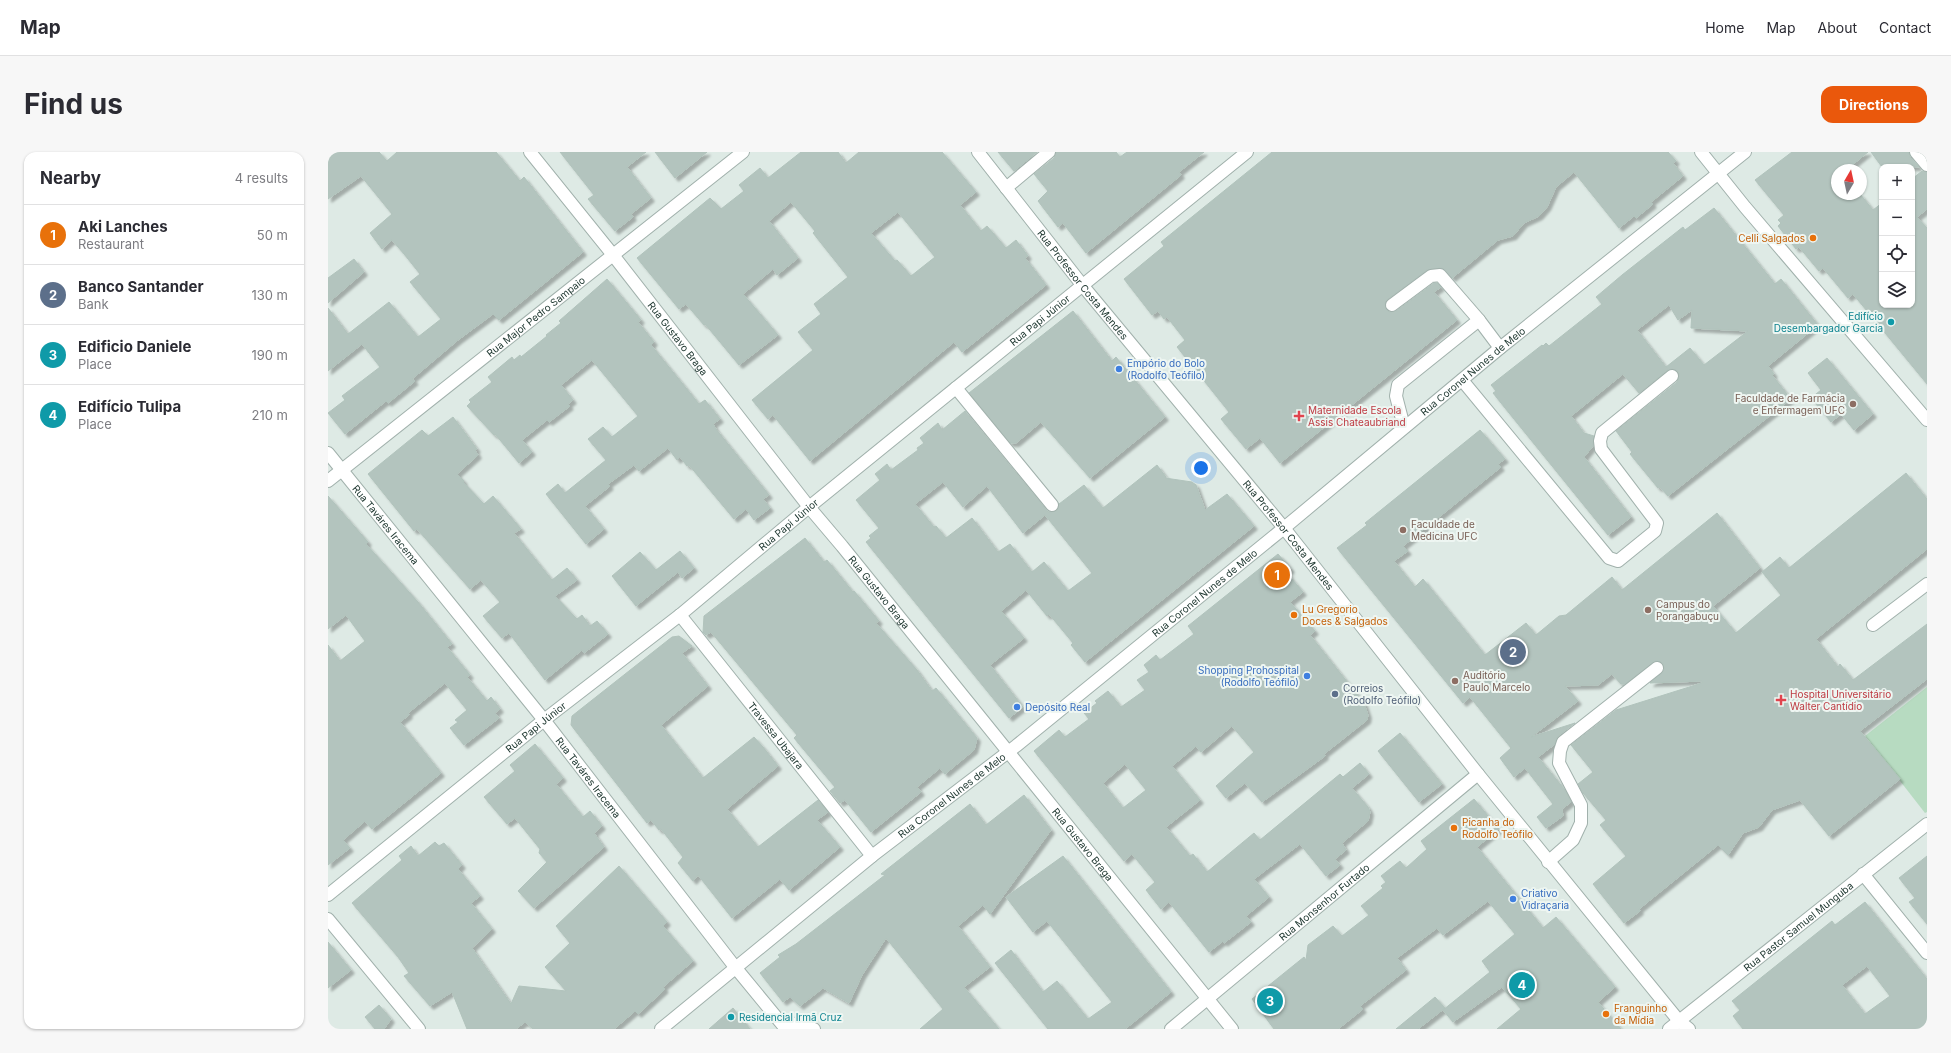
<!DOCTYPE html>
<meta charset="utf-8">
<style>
body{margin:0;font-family:Inter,sans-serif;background:#f7f7f7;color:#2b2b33}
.controls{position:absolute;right:12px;top:12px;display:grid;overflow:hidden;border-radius:8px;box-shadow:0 1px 3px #0004}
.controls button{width:36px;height:36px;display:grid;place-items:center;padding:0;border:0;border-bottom:1px solid #e1e1e2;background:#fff;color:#2b2b33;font:20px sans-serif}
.compass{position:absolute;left:1503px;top:12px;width:36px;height:36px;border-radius:50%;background:#fff;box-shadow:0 1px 3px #0004;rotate:9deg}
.you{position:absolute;left:873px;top:316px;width:14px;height:14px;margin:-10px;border:3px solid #fff;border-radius:50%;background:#1a73e8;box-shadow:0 0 0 6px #1a73e833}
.badge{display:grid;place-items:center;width:26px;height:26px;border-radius:50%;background:#ea580c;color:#fff;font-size:13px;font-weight:700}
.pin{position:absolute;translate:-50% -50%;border:2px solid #fff;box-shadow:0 1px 4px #0006}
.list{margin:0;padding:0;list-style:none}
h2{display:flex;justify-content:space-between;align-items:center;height:52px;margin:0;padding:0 16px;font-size:17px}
h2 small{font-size:13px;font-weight:400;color:#7c7c81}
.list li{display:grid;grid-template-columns:26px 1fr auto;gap:12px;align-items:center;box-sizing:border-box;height:60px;padding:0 16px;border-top:1px solid #e1e1e2}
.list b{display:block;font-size:15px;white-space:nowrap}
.list p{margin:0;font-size:13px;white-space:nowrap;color:#7c7c81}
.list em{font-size:13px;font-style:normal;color:#7c7c81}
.icon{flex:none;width:22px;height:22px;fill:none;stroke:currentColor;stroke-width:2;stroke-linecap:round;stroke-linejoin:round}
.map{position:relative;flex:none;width:1599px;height:877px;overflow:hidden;border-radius:12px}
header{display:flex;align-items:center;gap:24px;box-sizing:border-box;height:56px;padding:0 20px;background:#fff;border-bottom:1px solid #e1e1e2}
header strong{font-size:19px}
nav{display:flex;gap:22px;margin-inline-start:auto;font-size:14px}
.intro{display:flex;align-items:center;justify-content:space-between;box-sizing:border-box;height:96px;padding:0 24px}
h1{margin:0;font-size:28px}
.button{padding:10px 18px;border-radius:12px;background:#ea580c;color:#fff;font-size:14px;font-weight:700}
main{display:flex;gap:24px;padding:0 24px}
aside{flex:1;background:#fff;border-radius:12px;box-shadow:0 1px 3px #0004}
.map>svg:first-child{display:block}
.green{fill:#b7dbc1}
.building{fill:#b3c4be;stroke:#b1c3bc;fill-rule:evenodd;filter:url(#shadow)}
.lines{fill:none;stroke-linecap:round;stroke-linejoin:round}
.minor-casing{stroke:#a1b1ac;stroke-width:14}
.minor{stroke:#fff;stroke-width:12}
.food-dot{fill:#e8710a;stroke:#eef6f2;stroke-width:1.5}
.culture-dot{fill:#0f9aa8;stroke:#eef6f2;stroke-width:1.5}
.shop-dot{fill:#3f7fe0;stroke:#eef6f2;stroke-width:1.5}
.education-dot{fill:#8d6e63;stroke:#eef6f2;stroke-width:1.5}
.health-dot{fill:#e0444e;stroke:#eef6f2;stroke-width:1.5}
.service-dot{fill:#5c6f8a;stroke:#eef6f2;stroke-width:1.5}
.labels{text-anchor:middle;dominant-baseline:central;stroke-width:4;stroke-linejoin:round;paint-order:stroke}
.food-label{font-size:10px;fill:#c56008;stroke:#eef6f2;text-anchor:start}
.street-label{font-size:10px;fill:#203932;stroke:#eef6f2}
.culture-label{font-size:10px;fill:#0d838f;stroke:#eef6f2;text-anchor:end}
.shop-label{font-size:10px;fill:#366cbe;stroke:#eef6f2;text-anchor:start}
.education-label{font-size:10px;fill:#785e54;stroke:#eef6f2;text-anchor:start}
.health-label{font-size:10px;fill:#be3a42;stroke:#eef6f2;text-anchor:start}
.service-label{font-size:10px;fill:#4e5e75;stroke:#eef6f2;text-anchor:start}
</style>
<header>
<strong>Map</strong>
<nav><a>Home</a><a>Map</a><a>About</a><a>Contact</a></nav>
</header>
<div class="intro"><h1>Find us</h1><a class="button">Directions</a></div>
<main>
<aside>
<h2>Nearby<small>4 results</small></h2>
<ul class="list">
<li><span class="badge" style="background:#e8710a">1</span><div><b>Aki Lanches</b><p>Restaurant</p></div><em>50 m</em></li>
<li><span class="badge" style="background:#5c6f8a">2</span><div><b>Banco Santander</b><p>Bank</p></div><em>130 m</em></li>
<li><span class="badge" style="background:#0f9aa8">3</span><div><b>Edificio Daniele</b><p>Place</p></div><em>190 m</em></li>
<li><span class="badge" style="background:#0f9aa8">4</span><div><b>Edifício Tulipa</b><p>Place</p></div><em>210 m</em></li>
</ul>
</aside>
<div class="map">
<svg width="1599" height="877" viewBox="0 0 1599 877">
<defs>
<filter id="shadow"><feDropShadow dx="3.5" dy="3.5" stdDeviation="1" flood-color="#0004"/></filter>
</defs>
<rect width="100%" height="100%" fill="#deeae5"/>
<path class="green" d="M1599 535V660L1597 661 1537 584Z"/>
<g class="building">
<path d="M0 0H51L59 9 69 0H168L192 29 196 25 255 100 171 168 165 162 130 188 84 227 87 229 60 251 58 249 17 282 0 261 17 248 14 244 52 215 34 192 0 219V156L20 182 61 150 90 185 113 167 82 130 92 122 76 102 64 88 54 97 42 81 64 62 33 24 0 47Z"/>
<path d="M232 0H318L299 15 323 46 303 62 305 65 287 79 260 47 266 43Z"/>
<path d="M327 0H379L347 26Z"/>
<path d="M473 0H510L518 11 531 0H614L648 40 632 53 653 79 659 74 678 96 688 88 700 104 697 106 718 133 634 200 626 190 482 309 445 263 440 267 424 248 485 198 470 180 493 162 486 152 520 125 485 81 487 79 463 50 441 69 470 106 449 123 445 117 415 142 450 183 411 213 377 172 376 173 358 152 351 157 309 106 382 46 393 57 416 39 411 33 432 16 440 26ZM570 60 607 105 583 124 569 108 567 109 543 81Z"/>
<path d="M670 0H709L686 19Z"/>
<path d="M728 0H788L792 5 799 0H876L851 20 853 23 758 101 735 71 730 75 710 49 720 39 706 22 726 6Z"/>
<path d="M944 0H1340L1348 9 1345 11 1355 24 1323 50 1325 52 1308 66 1306 64 1291 76 1246 20 1228 35 1219 55 1211 64 1196 71 1185 84 1170 88 1124 126 1114 116 1099 118 1060 147 1057 150 1058 157 1061 160 1068 159 1106 131H1109L1113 135 1106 140 1129 168 952 311 932 286 918 297 893 267 901 260 849 195 857 188 839 165 836 167 830 159 824 163 796 127 836 94 833 90Z"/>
<path d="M1464 0H1540L1518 18H1509V42H1532L1545 58 1554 51V153H1584V27L1594 19 1599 20V57L1589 65 1599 76V232L1525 142 1520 146 1495 116 1491 119 1471 95 1468 97 1450 74 1453 71 1450 68 1456 63 1427 28Z"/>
<path d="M1543 0H1581L1582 5 1591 15H1554Z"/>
<path d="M1386 56 1447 132 1453 127 1490 173 1440 214 1446 222 1444 223 1463 247 1340 344 1332 335 1330 336 1302 302 1304 300 1288 279 1349 230 1351 223 1350 219 1343 217 1340 218 1311 241 1295 222 1243 264 1256 281 1266 284 1265 294 1256 305 1303 365 1280 383 1177 256 1165 241 1168 239 1163 233 1214 193 1215 194 1218 191 1221 194 1274 152 1268 145 1294 123 1355 75 1357 78ZM1341 153 1350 168 1364 158 1363 176 1420 179 1376 213 1362 196 1338 215 1309 178Z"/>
<path d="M26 107 36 120 0 151V126Z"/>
<path d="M279 127 313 168 310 170 326 190 323 193 354 231 371 252 377 248 392 267 385 272 388 277 441 343 435 347 442 356 426 368 418 357 406 367 361 313 359 314 352 305 349 308 340 296 311 319 306 313 280 332 282 334 257 354 276 377 258 392 218 342 230 332 237 341 278 308 260 287 275 275 284 285 310 264 264 208 233 233 245 248 240 252 242 254 221 270 219 268 194 288 204 300 191 311 167 282 166 283 139 254 143 250 141 248 164 230 160 225 184 205 186 208 192 203 193 205 219 184 218 183 233 171 231 169Z"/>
<path d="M745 159 784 209 788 205 837 265 762 326 713 270 688 291H682L641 241Z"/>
<path d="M1499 206 1545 262 1526 278 1513 262 1503 270 1483 246 1493 238 1480 221Z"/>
<path d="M637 259 720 360 728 359 731 352 756 333 775 356 829 313 838 325 837 326 864 330 868 333 877 358 899 342 926 374 757 510 743 493 745 491 721 462 719 464 698 438 673 459 696 486 662 513 695 555 681 566 538 390 543 386 541 384 551 376 528 348 552 328 547 322 559 312 563 318 590 298 589 296 596 291 592 286 610 271 614 278ZM615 330 635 355 659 334 695 381 717 363 764 421 740 439 716 410 704 420 682 392 670 400 644 366 618 386 608 374 606 375 587 352Z"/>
<path d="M125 265 149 297 147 298 150 303 129 322 136 329 135 330 156 352 165 344 193 377 186 381 224 428 239 416 249 428 227 444 249 467 254 463 262 474 269 469 280 482 256 501 254 498 217 528 181 481 174 486 155 464 172 450 153 428 142 437 89 377 86 379 40 322 94 278 100 284Z"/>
<path d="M1152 278 1177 307 1170 312 1173 315 1075 394 1080 399 1066 409 1087 435 1095 427 1157 503 1198 471 1208 483 1231 464 1238 463 1284 425 1294 438 1389 361 1432 416 1385 454 1408 481 1453 443 1434 420 1452 405 1461 416 1578 321 1599 347V397L1488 487 1510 515 1512 512 1525 528 1599 472V527L1532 579 1572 627 1501 684 1472 648 1444 658 1431 675 1415 681 1400 703 1390 693 1311 757 1312 759 1296 771 1265 732 1298 704 1272 673 1278 668 1255 641 1250 632 1265 620 1243 593 1288 558 1374 531V529L1322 531 1336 518 1335 511 1328 509 1297 532H1293L1284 522 1270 533 1237 534 1250 549 1203 585 1247 571 1230 584 1227 592 1210 605 1237 638 1243 650 1234 657 1235 664 1218 676 1209 665 1225 652 1197 616 1186 625 1172 606 1183 596 1142 545 1135 551 1009 396 1039 373 1037 371Z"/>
<path d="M0 344 40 390 38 392 47 402 90 450 124 492 119 495 142 523 139 525 159 549 163 545 172 557 167 561 171 566 136 593 122 576 130 570 127 568 139 558 117 531 80 561 81 563 72 570 113 621 44 677 37 669 15 688 22 696 0 713V493L12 509 37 489 18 463 0 477Z"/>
<path d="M477 386 496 410 499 408 525 440 526 439 551 469 548 471 589 518 604 539 608 536 649 586 646 598 617 622 612 616 589 635 593 640 543 680 517 648 512 651 502 639 507 635 466 586 469 583 383 480 378 483 375 480 376 464Z"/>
<path d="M352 399 366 416 354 426 350 420 308 454 284 424 312 400 328 418Z"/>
<path d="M950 402 963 417 958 420 975 440 962 450 987 479 982 483 1036 551 1040 563 1039 568 996 602 997 604 934 650 917 631 898 646 888 634 926 600 904 574 873 600 868 594 844 614 872 648 838 675 862 704 865 702 879 720 926 681 932 688 1012 622 1015 625 1032 611 1041 622 1024 636 1040 655 1042 660 1040 669 1014 691 1018 698 1007 707 1012 713 998 724 972 692 926 727 941 745 918 764 923 770 896 791 895 789 881 800 841 750 833 757 818 738 827 730 804 702 796 709 706 599 731 578 737 585 761 567 756 561 769 551 767 549 780 539 793 555 817 538 809 528 821 520 816 513 828 503 832 508 866 482 860 474ZM797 612 818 638 795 656 775 631Z"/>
<path d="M351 484 364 494 354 501 380 534 333 573 375 626 426 585 435 595 450 614 399 657 430 695 490 648 500 660 489 668 512 695 461 738 452 727 404 766 370 723 365 729 350 711 355 705 333 677 331 678 323 668 319 671 243 573 244 564 249 560 344 485Z"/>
<path d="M1072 581 1114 632 1091 650 1050 599Z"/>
<path d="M207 592 235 626 228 632 255 665 262 659 274 674 266 681 276 695 206 756 190 739 219 710 211 701 212 697 187 666 179 672 156 645 187 619 182 613Z"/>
<path d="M696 643 723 678 662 762 655 753 630 774 662 815 636 835 671 877H592L615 857 558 786 534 823 521 851 495 836 472 854 462 845 455 850 432 821 452 805 450 803 468 792 557 723 553 722 642 652 658 673Z"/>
<path d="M1146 647 1171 677 1149 695 1215 776 1228 765 1287 835 1270 850 1293 877H1169L1193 857 1174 835 1125 870 1115 858 1162 820 1154 809 1187 782 1160 749 1115 783 1109 776 1069 806 1078 818 1032 854 1035 857 1010 877H946L924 847 976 805 978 808 980 793 1005 774 1014 784 1041 763 1033 754 1055 736 1053 734 1058 730 1053 724 1072 709 1078 716 1099 697 1093 689Z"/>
<path d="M107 690 111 694 116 691 134 713 130 717 152 744 143 751 164 777 144 796 183 852 191 834 238 839 217 815 242 791 228 774 291 714 339 770 335 774 365 809 335 835 337 837 310 862 307 859 286 877H205L197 870 188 877H139L124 840 102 854 76 824 81 821 70 805 24 751 74 708 71 704 83 694 90 704Z"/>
<path d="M735 704 843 840 797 877H720L667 811 683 798 715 840 729 829 760 867 784 850 719 769 705 780 678 745Z"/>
<path d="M1599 704V772L1581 750 1587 746 1571 726Z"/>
<path d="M1537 750 1599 827V877H1415L1405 864 1412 858 1404 849 1504 769 1507 773ZM1539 814 1562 844 1537 862 1514 833Z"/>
<path d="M0 790 23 818 0 836Z"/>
<path d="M1107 845 1117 856 1090 877H1068Z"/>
<path d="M51 853 63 867 56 877H47L37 865Z"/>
<path d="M405 856 422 877H381Z"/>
</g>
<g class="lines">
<defs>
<g id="minor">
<path id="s1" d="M202 0 285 103 481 355 514 394 904 877"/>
<path id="s2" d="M650 0 755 134 956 376 1150 622 1351 869 1361 877"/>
<path d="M1373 0 1417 55 1599 268"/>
<path d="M1588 0 1599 13"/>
<path d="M678 36 721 0"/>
<path d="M1064 153 1103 124 1112 123 1151 168 1070 233 1068 244 1076 275"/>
<path d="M1151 168 1172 196"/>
<path d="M1134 228 1281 406 1290 409 1327 379 1329 371 1273 297 1272 289 1274 281 1344 224"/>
<path d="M628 236 724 353"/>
<path id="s3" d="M0 301 216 568 407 815 458 877"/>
<path id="s4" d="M0 329 415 0"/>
<path id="s5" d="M352 463 544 704"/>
<path d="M1545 473 1599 432"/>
<path d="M1220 710 1245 688 1253 671V653L1231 611 1232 599 1235 590 1329 516"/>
<path d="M1535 722 1599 801"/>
<path id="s6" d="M0 743 216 568 352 463 481 355 919 0"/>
<path d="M0 767 91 877"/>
<path d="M451 868 486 877"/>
<path id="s7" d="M333 877 544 704 688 594 956 376 1172 196 1417 0"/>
<path id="s8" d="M843 877 1150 622"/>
<path id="s9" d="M1341 877 1599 672"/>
</g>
</defs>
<use href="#minor" class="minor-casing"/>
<use href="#minor" class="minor"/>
</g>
<g class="food-dot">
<circle cx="1485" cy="86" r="4"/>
<circle cx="966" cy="463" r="4"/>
<circle cx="1126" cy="676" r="4"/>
<circle cx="1278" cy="862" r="4"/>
</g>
<g class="culture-dot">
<circle cx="1563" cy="170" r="4"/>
<circle cx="403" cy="865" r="4"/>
</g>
<g class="shop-dot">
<circle cx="791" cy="217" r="4"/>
<circle cx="979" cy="524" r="4"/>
<circle cx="689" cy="555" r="4"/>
<circle cx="1185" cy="747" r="4"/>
</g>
<g class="education-dot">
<circle cx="1525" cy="252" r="4"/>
<circle cx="1075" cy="378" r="4"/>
<circle cx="1320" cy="458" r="4"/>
<circle cx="1127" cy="529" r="4"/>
</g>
<g class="health-dot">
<path d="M969 258h4v4h4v4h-4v4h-4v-4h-4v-4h4z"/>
<path d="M1451 542h4v4h4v4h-4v4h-4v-4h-4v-4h4z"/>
</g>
<circle class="service-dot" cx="1007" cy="542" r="4"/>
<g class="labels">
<g class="food-label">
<text x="1477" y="86" text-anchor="end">Celli Salgados</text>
<text x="974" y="457">Lu Gregorio<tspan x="974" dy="12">Doces &amp; Salgados</tspan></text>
<text x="1134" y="670">Picanha do<tspan x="1134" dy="12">Rodolfo Teófilo</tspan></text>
<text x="1286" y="856">Franguinho<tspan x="1286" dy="12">da Mídia</tspan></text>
</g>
<g class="street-label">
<text stroke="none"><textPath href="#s2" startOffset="169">Rua Professor Costa Mendes</textPath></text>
<text stroke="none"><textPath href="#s4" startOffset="265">Rua Major Pedro Sampaio</textPath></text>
<text stroke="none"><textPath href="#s6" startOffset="915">Rua Papi Júnior</textPath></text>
<text stroke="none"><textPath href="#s1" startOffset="238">Rua Gustavo Braga</textPath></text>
<text stroke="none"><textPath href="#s7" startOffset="1045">Rua Coronel Nunes de Melo</textPath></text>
<text stroke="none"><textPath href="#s3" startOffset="92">Rua Taváres Iracema</textPath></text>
<text stroke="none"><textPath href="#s6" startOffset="591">Rua Papi Júnior</textPath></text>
<text stroke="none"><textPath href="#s2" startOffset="493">Rua Professor Costa Mendes</textPath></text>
<text stroke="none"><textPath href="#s1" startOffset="562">Rua Gustavo Braga</textPath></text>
<text stroke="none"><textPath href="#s7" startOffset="697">Rua Coronel Nunes de Melo</textPath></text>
<text stroke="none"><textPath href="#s6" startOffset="267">Rua Papi Júnior</textPath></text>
<text stroke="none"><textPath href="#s5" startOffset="154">Travessa Ubajara</textPath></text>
<text stroke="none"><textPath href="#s3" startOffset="416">Rua Taváres Iracema</textPath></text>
<text stroke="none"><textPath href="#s7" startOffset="373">Rua Coronel Nunes de Melo</textPath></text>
<text stroke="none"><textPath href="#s1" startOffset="886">Rua Gustavo Braga</textPath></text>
<text stroke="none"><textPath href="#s8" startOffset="199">Rua Monsenhor Furtado</textPath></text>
<text stroke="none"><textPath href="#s9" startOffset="165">Rua Pastor Samuel Munguba</textPath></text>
</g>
<g class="culture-label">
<text x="1555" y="164">Edifício<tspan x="1555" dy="12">Desembargador Garcia</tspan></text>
<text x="411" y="865" text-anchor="start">Residencial Irmã Cruz</text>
</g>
<g class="shop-label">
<text x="799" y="211">Empório do Bolo<tspan x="799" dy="12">(Rodolfo Teófilo)</tspan></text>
<text x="971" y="518" text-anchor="end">Shopping Prohospital<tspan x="971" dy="12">(Rodolfo Teófilo)</tspan></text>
<text x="697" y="555">Depósito Real</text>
<text x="1193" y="741">Criativo<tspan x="1193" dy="12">Vidraçaria</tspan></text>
</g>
<g class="education-label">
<text x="1517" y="246" text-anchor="end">Faculdade de Farmácia<tspan x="1517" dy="12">e Enfermagem UFC</tspan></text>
<text x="1083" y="372">Faculdade de<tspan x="1083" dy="12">Medicina UFC</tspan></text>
<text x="1328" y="452">Campus do<tspan x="1328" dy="12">Porangabuçu</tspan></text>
<text x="1135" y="523">Auditório<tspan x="1135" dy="12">Paulo Marcelo</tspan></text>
</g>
<g class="health-label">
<text x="980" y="258">Maternidade Escola<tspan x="980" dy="12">Assis Chateaubriand</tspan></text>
<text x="1462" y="542">Hospital Universitário<tspan x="1462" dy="12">Walter Cantídio</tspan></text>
</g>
<g class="service-label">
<text x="1015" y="536">Correios<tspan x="1015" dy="12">(Rodolfo Teófilo)</tspan></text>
</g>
</g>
</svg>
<div class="controls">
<button>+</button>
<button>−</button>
<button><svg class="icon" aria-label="locate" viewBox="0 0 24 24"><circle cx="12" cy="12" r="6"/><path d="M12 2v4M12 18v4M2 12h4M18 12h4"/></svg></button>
<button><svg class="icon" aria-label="layers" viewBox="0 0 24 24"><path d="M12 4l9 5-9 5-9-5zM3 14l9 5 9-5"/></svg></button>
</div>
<svg class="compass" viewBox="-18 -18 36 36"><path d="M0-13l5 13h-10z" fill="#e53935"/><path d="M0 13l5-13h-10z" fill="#7c7c81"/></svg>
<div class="you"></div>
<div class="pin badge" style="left:949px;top:423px;background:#e8710a">1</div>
<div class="pin badge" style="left:1185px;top:500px;background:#5c6f8a">2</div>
<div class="pin badge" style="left:942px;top:849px;background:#0f9aa8">3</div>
<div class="pin badge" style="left:1194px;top:833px;background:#0f9aa8">4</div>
</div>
</main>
